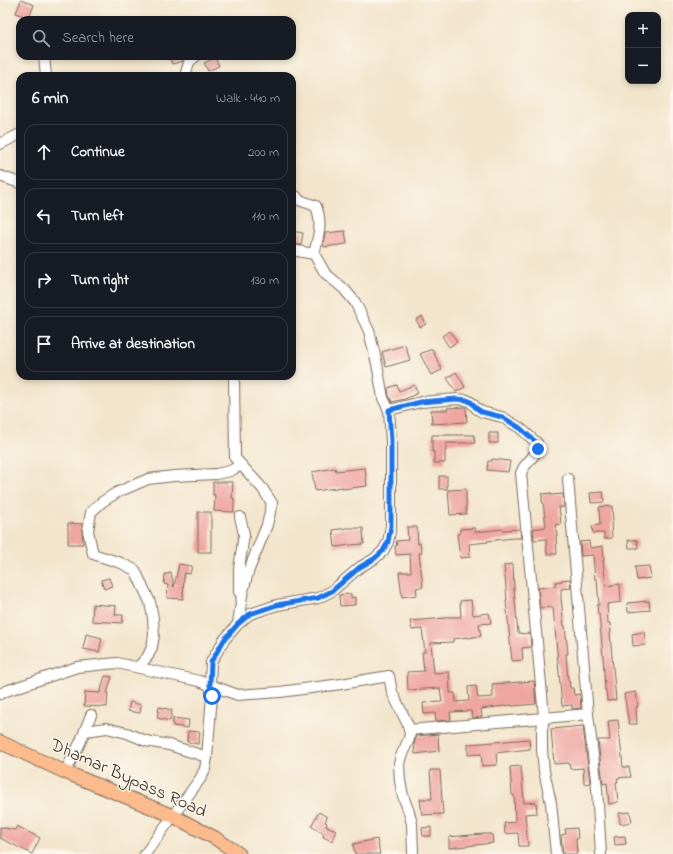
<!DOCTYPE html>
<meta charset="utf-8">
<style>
body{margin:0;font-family:"Indie Flower",sans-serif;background:#242831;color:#f1f3f6}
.controls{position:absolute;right:12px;top:12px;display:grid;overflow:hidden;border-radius:8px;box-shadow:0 2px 6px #0003}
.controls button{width:36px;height:36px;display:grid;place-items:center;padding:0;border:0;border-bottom:1px solid #363941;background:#171b24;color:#f1f3f6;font:20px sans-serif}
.stop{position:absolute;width:12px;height:12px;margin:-9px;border:3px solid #1a73e8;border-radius:50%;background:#fff}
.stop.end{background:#1a73e8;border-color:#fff;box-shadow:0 1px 4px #0008}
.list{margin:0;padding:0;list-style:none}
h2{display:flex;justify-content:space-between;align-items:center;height:52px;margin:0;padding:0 16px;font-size:17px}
h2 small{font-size:13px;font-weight:400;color:#9ea1a6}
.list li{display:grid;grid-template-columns:26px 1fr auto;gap:12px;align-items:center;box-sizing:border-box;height:56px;margin:0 8px 8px;padding:0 8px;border:1px solid #363941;border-radius:12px}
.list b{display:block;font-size:15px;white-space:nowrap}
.list em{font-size:13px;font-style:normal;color:#9ea1a6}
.icon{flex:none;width:22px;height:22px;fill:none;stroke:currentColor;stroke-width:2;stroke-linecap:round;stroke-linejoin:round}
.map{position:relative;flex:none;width:673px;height:854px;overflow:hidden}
.search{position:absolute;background:#171b24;box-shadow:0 2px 6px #0003;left:16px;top:16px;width:280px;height:44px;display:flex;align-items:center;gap:10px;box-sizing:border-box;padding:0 14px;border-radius:12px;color:#9ea1a6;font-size:15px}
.panel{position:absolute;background:#171b24;box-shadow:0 2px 6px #0003;left:16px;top:72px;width:280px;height:308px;border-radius:12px}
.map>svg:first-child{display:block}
.building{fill:#efa6a0}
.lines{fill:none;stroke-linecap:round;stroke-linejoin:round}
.minor-casing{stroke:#7b6b5b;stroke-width:12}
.major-casing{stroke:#7b6b5b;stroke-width:15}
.minor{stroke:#fff;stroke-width:10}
.major{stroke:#fbbb8d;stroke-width:13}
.route{stroke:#1a73e8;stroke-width:5}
.labels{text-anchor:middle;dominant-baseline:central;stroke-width:3;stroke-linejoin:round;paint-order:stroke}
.street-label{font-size:18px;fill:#3b2a1e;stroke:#fbf7ec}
</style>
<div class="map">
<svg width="673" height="854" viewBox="0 0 673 854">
<rect width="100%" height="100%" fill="#fbf7ec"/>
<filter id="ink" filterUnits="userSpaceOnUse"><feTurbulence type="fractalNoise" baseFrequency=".025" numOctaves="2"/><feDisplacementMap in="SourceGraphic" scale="8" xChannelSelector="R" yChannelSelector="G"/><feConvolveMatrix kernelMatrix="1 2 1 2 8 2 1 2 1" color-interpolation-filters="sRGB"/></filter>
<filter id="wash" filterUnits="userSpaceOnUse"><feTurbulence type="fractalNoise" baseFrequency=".012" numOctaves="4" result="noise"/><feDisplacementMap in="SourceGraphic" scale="16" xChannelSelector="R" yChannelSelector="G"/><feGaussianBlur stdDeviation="0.9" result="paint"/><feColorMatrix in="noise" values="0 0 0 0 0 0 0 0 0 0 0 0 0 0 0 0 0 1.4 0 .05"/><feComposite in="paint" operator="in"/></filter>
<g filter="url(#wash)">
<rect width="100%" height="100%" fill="#f3e5cc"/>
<g id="blocks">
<g class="building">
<path d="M21 0 34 5 29 18 16 13Z"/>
<path d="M177 56H186L183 61 172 64 170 58Z"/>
<path d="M215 58 219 66 208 71 204 63Z"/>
<path d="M292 231 303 233 301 245 292 244Z"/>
<path d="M345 231 347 244 324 247 323 243 325 233Z"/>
<path d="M422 316 426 324 420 327 416 320Z"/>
<path d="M450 331 457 342 449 347 442 336Z"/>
<path d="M405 345 410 360 386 367 382 352Z"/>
<path d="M432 349 442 370 431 375 420 354Z"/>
<path d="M456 372 465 387 456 392 447 378Z"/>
<path d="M397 385 399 391 414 385 418 393 405 399 392 402 389 396 388 388Z"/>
<path d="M466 407 467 422 432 424 431 410H448L447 408Z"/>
<rect x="489" y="433" width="9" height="10"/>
<path d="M432 435H474L475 443H446V451H445V463H434V451L432 452Z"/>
<path d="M492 459 510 461 508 472 487 470 488 461H492Z"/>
<path d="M335 468 336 471 365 468 367 486 343 489V487L315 491 312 472Z"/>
<rect x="439" y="476" width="8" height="13"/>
<path d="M213 482H233L232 498H234V512L214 511 215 495H213Z"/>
<path d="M466 489V514L450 515 448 490Z"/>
<path d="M603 492 604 502 591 503 590 493Z"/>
<path d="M551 493V495L563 494 564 507H559L561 524 555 525 557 536H556L557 554H547L546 539 534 540 533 529 546 527 543 502H542V494Z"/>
<path d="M612 506 613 522 611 523 612 538 604 539V533H593L592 526 600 525 599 507Z"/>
<rect x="198" y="512" width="13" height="40"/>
<path d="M68 523 83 524 82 530 83 544H68Z"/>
<path d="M407 527H417L418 544 420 543 422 553H419L423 587 416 588 417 595 402 597 399 572H411L410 554 396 555 395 546H397L396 541 408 540Z"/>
<path d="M346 528H363L364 544 350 545 335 547 333 530Z"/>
<path d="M475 528V532L503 529V530L520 529 521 538H513L487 541 488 542 469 544 470 557 460 558 457 534H460V529Z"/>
<path d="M628 540H637L638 548H629Z"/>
<path d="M589 541 590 548 603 546 604 560H603L606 586 620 584 621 602 607 604 608 623H610L611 633 610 634 616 700 607 701 606 690H605L603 656 599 614H598L597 605H599L597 579 595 580 593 555 581 556 580 542Z"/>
<path d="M179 564 192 566 190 574 184 573 183 599 167 598 168 585 164 584 165 574H169V573L171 572 174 587Z"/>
<path d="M513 564 514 590 518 633H521V634L530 633 531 647 522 648 523 660 512 661 506 600H507L504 565Z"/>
<path d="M649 566 651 578 637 580 635 567Z"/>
<path d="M109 578 112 586 104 589 101 580Z"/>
<path d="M570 579 571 588 561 589V598L564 626H565L568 654H566L568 680H569L570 688H573L574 695 580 694 581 708 572 709V705L562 706 553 607 540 608 538 588 556 586 555 582 562 581 561 580Z"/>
<path d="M351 594V598L355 597V605L340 606 339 595Z"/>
<path d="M471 600 473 615 489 613 491 623 479 624 481 636 468 638V637L453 639V642L431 643 434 673 449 672 450 693H455L456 702 469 701 468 687 476 686 478 698 493 697 492 684 534 681 536 704 512 706V705L481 709 482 717 472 718 471 711 450 712 451 720 436 721 435 713 424 714 423 703 442 702 440 688 408 690 407 672 424 671 422 652H425L422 629 412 630 410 621 446 618V617H461L460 601Z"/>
<path d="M649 601 650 610 628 612 627 603Z"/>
<path d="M93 604 116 606 115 615H123L122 623 92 621Z"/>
<path d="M644 632 646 645 633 646 632 634Z"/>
<path d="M86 634 102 638 99 652 83 649Z"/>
<path d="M105 676 112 677 108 690 107 707 84 706 85 692 100 693Z"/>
<path d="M636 692 638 707H636L637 724H629L624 694Z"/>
<path d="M130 702 141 705 140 713 128 711Z"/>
<path d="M159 707 172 710 170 721 157 718Z"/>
<path d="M173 718 189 720 188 728 173 726Z"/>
<path d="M618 720 623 767H629L631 777 617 778 618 782H616L618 802 609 804 607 783 603 784 598 740H610L608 721Z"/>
<path d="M583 726 590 783 584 784 583 768 570 769 569 763 554 764 551 729Z"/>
<path d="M188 731 200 732 198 744 187 742Z"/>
<path d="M438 734 439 751 415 754 414 744 416 736Z"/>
<path d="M529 739 530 749 496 753 497 765 482 766 481 754 468 755V744L495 742Z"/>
<path d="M521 766 524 803 536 802 537 813 525 814 528 846H519L518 833 505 834 504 823 515 822 514 795H512L510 767Z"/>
<path d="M430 770H440L443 814 422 815 420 799H432Z"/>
<path d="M319 812 327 817 325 822 327 823 326 826 336 830 332 841 323 837 324 834 311 826Z"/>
<path d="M630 812 632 822 620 824 619 813Z"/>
<path d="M17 826 40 838 32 854 0 838V827L15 830Z"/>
<path d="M431 827V836H423L422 828Z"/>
<path d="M577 828 578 839H576L577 854H563L561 835 566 834 565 829Z"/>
<path d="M483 834H492L493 843 449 848V837Z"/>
<path d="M625 836 626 844 615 845 614 837Z"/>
<path d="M377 839 380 854H355L353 844Z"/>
</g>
</g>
</g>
<g filter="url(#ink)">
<use href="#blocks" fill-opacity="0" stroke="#7b6b5b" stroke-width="1"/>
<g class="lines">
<defs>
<g id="minor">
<path d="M44 56 46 76"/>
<path d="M185 76 189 62 196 56"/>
<path d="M0 144 20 134"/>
<path d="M0 176 20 183"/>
<path d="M292 250 314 254"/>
<path d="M234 376 235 458 262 488 272 503 267 525 248 572 242 595 238 624"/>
<path d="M389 410 421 402 457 399 467 400 472 403 476 408 482 412 502 417 520 428 537 443 538 449 535 454 524 467 521 473 544 716 542 730V749L544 771 551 803 556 854"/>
<path d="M568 479 588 714 597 788 601 854"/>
<path d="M239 592V569L244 534 240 517"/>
<path d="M138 667 148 656 152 647 154 635 153 618 150 602 135 570 121 563 93 554 88 531 91 512 102 502 116 493 148 479 174 476 216 474 230 471 241 465"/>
<path d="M0 694 6 691 77 667 117 663 199 681 238 695 280 692 341 684 389 676 392 692 408 725 410 733 409 739 401 756 399 764 400 781 403 796 409 812 412 824 413 854"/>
<path d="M409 730 544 718 588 714"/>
<path d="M85 731 107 728 127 733 146 741 169 745 207 757"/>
<path d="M65 772 80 743 91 715"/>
<path d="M145 854 200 779 205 769 207 757 212 696 210 685 211 662 224 640 238 624 250 614 277 605 318 598 332 591 360 567 374 559 383 551 388 542 391 526V441L389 410 383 398 377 364 369 331 355 302 344 289 325 273 314 254C318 237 323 224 316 206L299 200 296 196"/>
</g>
<path id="major" d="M0 742 65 772 173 816 215 838 239 854"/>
</defs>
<use href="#minor" class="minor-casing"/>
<use href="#major" class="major-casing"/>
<use href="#minor" class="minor"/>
<use href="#major" class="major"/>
</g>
</g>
<g class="lines" filter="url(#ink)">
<path class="route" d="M212 696 210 685 211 662 224 640 238 624 250 614 277 605 318 598 332 591 360 567 374 559 383 551 388 542 391 526V441L389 410 421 402 457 399 467 400 472 403 476 408 482 412 502 417 520 428 537 443 538 449"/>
</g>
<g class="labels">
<g class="street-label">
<text transform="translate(128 779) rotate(24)">Dhamar Bypass Road</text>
</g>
</g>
</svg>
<div class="controls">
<button>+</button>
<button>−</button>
</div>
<div class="stop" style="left:212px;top:696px"></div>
<div class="stop end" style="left:538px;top:449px"></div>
<div class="search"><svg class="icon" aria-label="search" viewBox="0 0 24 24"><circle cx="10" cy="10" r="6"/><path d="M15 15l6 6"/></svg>Search here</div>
<section class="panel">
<h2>6 min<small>Walk · 440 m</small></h2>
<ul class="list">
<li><svg class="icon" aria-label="ahead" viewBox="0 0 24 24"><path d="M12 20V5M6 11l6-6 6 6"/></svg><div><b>Continue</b></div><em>200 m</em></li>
<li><svg class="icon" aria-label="left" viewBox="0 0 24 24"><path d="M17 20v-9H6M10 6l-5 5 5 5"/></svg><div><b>Turn left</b></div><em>110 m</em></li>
<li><svg class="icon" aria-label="right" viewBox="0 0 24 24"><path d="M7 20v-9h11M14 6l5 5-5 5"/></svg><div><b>Turn right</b></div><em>130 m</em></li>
<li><svg class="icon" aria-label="arrive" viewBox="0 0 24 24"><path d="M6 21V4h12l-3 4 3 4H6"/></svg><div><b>Arrive at destination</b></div></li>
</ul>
</section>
</div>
